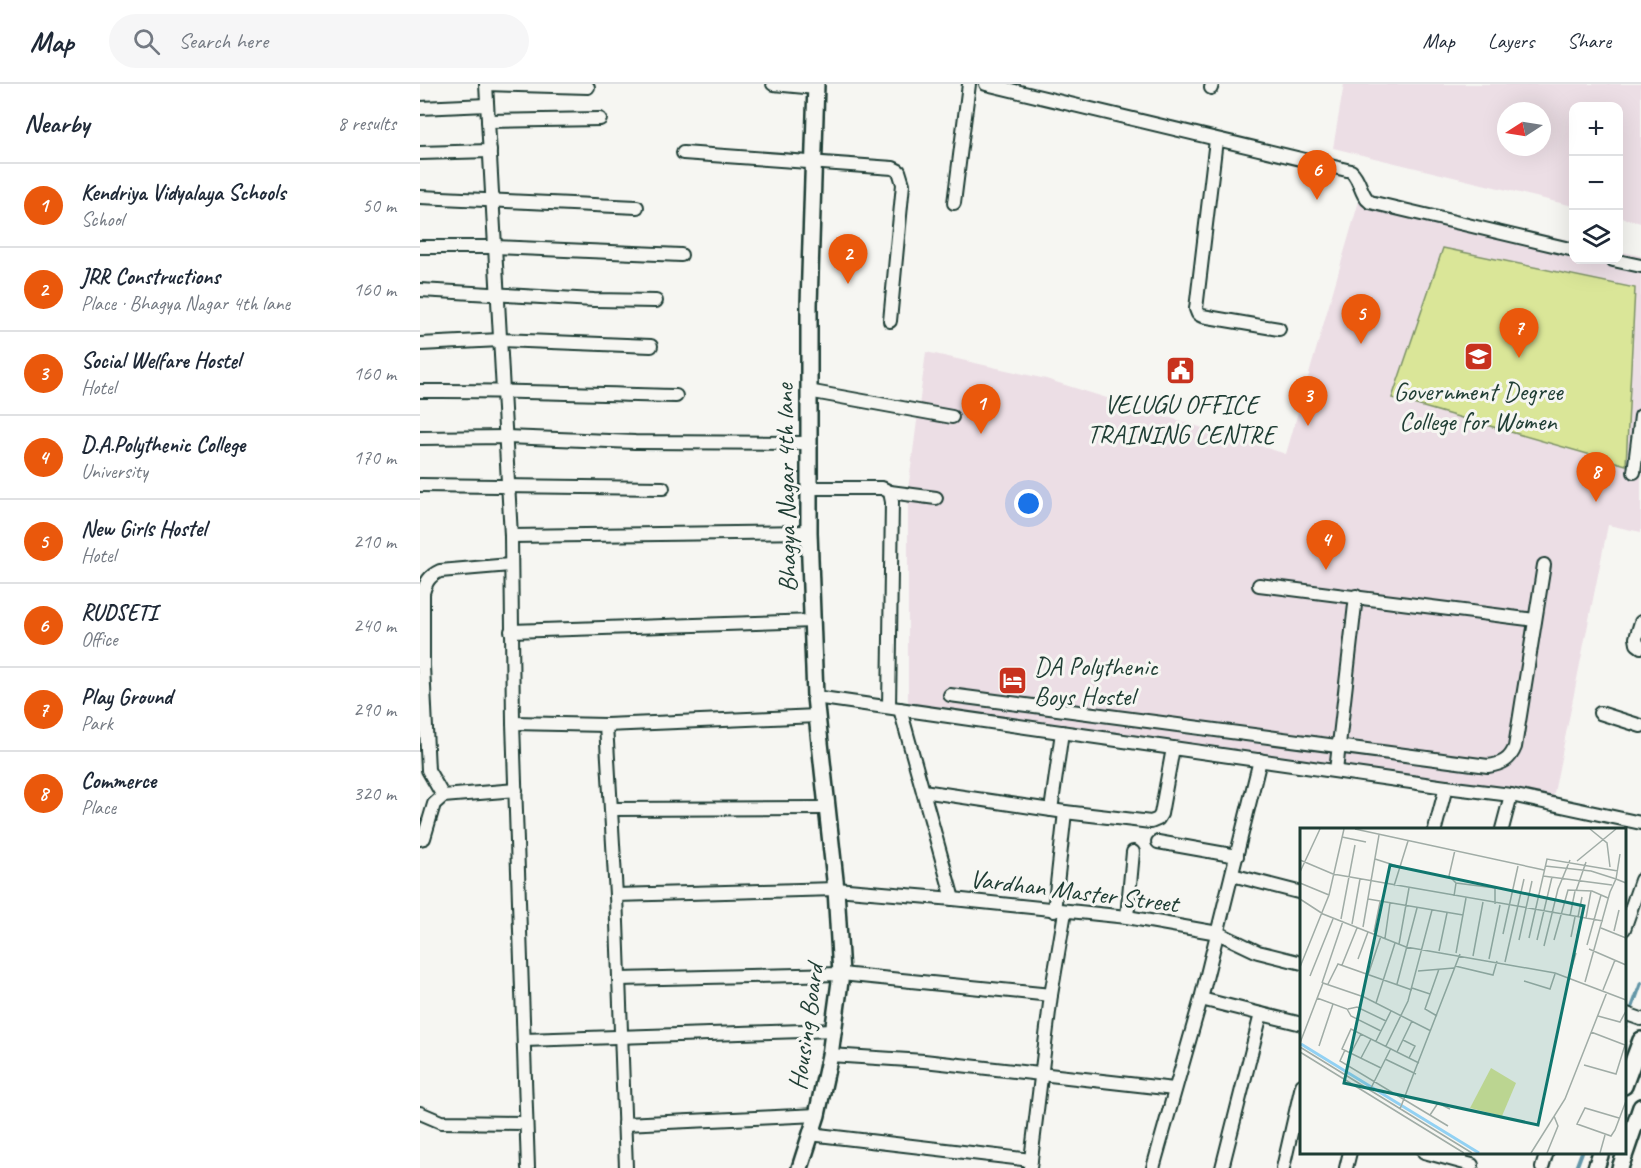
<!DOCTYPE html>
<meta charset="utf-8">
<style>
body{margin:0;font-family:Caveat,sans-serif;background:#f6f6f7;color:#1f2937}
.controls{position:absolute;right:18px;top:18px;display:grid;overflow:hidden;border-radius:12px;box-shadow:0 6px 24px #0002}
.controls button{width:54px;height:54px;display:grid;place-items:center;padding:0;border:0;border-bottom:2px solid #e0e1e3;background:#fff;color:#1f2937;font:30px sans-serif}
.compass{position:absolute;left:1077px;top:18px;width:54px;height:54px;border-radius:50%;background:#fff;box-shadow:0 6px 24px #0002;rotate:258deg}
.you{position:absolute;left:609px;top:420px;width:21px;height:21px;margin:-15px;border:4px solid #fff;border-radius:50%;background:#1a73e8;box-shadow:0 0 0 9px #1a73e833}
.badge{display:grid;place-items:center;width:39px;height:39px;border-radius:50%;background:#ea580c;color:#fff;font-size:20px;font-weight:700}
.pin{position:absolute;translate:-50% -50px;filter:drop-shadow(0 2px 3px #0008)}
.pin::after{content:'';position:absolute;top:32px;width:21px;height:18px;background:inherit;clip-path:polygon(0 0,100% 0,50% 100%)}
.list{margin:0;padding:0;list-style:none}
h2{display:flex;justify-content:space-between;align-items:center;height:78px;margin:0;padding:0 24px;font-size:26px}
h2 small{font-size:20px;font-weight:400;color:#747a83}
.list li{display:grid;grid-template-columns:39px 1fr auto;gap:18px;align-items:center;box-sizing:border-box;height:84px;padding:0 24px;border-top:2px solid #e0e1e3}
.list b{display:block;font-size:22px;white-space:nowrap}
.list p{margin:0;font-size:20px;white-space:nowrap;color:#747a83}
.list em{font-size:20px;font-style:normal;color:#747a83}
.icon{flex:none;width:33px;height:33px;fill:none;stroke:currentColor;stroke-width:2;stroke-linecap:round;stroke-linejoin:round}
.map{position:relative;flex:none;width:1221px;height:1084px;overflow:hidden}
header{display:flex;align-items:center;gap:36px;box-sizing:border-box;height:84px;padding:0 30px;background:#fff;border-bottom:2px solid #e0e1e3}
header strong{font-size:28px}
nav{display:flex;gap:33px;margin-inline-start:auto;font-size:21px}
.search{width:420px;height:54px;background:#f6f6f7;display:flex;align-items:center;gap:15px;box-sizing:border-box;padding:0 21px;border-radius:33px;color:#747a83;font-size:22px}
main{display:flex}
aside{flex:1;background:#fff}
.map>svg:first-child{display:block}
.built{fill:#ecdee5;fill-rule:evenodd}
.green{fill:#dae698;stroke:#7c9266;stroke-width:1.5}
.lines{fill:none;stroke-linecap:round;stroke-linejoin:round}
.stream{stroke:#6496a7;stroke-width:4}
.minor-casing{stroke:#1f3d34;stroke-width:16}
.major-casing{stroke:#1f3d34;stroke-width:20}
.minor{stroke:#f6f6f2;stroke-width:12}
.major{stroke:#f6f6f2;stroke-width:15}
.labels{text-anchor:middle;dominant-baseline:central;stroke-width:6;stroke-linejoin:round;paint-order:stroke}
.poi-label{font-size:26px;fill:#1f3d34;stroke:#f6f6f2}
.street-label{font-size:26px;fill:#1f3d34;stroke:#f6f6f2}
.inset-river{fill:none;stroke:#92d1f3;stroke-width:3}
.inset-road{fill:none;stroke:#a0aca6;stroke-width:1.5}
.view{fill:#0f766e;fill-opacity:0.15;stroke:#0f766e;stroke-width:3}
.inset-edge{fill:none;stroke:#1f3d34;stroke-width:3}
</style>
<header>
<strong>Map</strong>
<div class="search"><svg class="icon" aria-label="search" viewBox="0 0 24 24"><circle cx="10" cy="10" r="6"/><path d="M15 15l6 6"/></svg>Search here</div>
<nav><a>Map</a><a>Layers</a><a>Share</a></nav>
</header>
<main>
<aside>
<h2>Nearby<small>8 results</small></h2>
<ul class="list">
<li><span class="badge">1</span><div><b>Kendriya Vidyalaya Schools</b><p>School</p></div><em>50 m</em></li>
<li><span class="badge">2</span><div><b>JRR Constructions</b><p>Place · Bhagya Nagar 4th lane</p></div><em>160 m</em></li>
<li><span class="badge">3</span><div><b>Social Welfare Hostel</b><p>Hotel</p></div><em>160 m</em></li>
<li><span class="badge">4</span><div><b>D.A.Polythenic College</b><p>University</p></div><em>170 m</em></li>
<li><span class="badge">5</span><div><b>New Girls Hostel</b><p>Hotel</p></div><em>210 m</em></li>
<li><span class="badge">6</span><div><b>RUDSETI</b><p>Office</p></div><em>240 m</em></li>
<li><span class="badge">7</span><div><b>Play Ground</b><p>Park</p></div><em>290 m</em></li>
<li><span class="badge">8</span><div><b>Commerce</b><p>Place</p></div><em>320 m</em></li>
</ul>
</aside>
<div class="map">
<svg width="1221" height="1084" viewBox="0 0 1221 1084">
<rect width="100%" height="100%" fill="#f6f6f2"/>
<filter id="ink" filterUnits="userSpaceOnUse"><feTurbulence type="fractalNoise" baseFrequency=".0167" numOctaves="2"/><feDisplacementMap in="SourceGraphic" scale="12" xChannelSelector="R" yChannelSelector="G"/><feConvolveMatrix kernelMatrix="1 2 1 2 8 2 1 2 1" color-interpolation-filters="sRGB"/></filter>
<g filter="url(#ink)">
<g class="built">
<path d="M924 0H1221V139L1199 133 1198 22H1154L1153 122 913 64ZM1086 27H1122V63H1086Z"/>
<path d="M941 110 1153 157 1154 176H1198L1199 167 1221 172V448L1188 441 1133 714 488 624V406L506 268 626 295 866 370Z"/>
</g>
<path class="green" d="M1023 164 1215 204 1206 381 972 314Z"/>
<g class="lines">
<g class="stream">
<path d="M1204 946 1221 899"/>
<path d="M1156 1084 1162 1068"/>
</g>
<defs>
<g id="minor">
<path d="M66 0 91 452 93 639 108 1084"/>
<path d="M66 0 168 3"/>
<path d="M353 0 396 4"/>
<path d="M566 0 931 87C941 96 940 111 950 118L1154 166"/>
<path d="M791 4 792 0"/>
<path d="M0 24 67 21"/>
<path d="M68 37 180 35"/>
<path d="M796 56 776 225 778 230 782 232 859 245"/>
<path d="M0 69 70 67"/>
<path d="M263 69 473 84 479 87 483 100 470 237"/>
<path d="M0 113 217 123"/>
<path d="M534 119 549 0"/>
<path d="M0 163H75L261 171"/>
<path d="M1193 176 1221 182"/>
<path d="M0 206 174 216 236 217"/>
<path d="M0 260 80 256 231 262"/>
<path d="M0 307C85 306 171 310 256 312"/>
<path d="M388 307 532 333"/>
<path d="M0 354 86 353 215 358 388 359"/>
<path d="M1214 388 1221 332"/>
<path d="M0 401 243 404"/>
<path d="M390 404H462L470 408 472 418 469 623"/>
<path d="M470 408 516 414"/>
<path d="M91 452 389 448"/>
<path d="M839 501 1115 536"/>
<path d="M1221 538 1216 554 1217 560 1221 563"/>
<path d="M91 547 393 537"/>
<path d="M530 611 1068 682C1082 680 1090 676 1095 663L1124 481"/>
<path d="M395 613 1026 703 1091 711 1221 739"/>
<path d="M480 625 533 815"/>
<path d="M1180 629 1221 642"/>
<path d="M93 639 186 641 397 632"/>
<path d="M186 641 196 811 206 1084"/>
<path d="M916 687 936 512"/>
<path d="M503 707 645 728 731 738 738 735 741 730 753 664"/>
<path d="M23 712 8 686 3 582V509C6 498 9 492 20 487L90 481"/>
<path d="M191 725 407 724"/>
<path d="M631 726 642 648"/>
<path d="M1015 745 1026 703"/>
<path d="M1082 745 1091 711"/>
<path d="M0 755 4 754 14 720 23 712 96 706"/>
<path d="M738 758 817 772"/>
<path d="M812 791 882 809"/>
<path d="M196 811 416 805 533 815 707 833 798 849 838 868 882 879"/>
<path d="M634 827 645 728"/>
<path d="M707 833 713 768"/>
<path d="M1204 845 1221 796"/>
<path d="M199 895 421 890 631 911"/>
<path d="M781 915 882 940"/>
<path d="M1204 929 1221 935"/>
<path d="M104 956 415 946"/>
<path d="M410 971 504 977 754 1005"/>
<path d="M0 1029 21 1038 106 1039"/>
<path d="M204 1040 397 1031"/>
<path d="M390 1050 611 1076"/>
<path d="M1004 1068 1052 1081"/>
<path d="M610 1084 631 911 645 828"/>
<path d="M733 1084 781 915 840 676"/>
<path d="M802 1084 841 930"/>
<path d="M863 1084 882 1001"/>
<path d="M926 1084 930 1068"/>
<path d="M1122 1084 1127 1068"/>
</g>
<g id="major">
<path d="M1204 1002 1221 956"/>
<path d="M380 1084 397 1031 410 971 421 890 416 805 395 613 389 448V221L396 0"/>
<path d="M1176 1084 1181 1068"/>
<path d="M1200 1084 1221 1023"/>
</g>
</defs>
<use href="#minor" class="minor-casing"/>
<use href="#major" class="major-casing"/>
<use href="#minor" class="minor"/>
<use href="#major" class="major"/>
</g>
</g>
<defs>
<symbol id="university-square" viewBox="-11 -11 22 22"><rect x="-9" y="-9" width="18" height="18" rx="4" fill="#c8321e" stroke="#f6f6f2"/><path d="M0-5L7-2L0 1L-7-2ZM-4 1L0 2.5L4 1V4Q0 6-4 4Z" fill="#fff"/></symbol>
<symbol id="civic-square" viewBox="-11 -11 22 22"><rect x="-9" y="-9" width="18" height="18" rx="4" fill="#c8321e" stroke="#f6f6f2"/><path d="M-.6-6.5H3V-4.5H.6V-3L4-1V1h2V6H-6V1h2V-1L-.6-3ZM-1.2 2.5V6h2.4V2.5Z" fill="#fff"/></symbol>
<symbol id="hotel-square" viewBox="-11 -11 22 22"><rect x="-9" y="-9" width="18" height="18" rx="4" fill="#c8321e" stroke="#f6f6f2"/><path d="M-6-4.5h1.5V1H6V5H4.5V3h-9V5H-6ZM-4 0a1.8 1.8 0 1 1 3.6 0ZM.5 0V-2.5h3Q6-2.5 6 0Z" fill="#fff"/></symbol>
</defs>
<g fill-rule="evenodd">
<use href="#university-square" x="1042" y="256" width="33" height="33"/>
<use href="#civic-square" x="744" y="270" width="33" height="33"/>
<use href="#hotel-square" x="576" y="580" width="33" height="33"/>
</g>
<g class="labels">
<g class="poi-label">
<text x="1058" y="307">Government Degree<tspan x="1058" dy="30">College for Women</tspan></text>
<text x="761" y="320">VELUGU OFFICE<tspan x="761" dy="30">TRAINING CENTRE</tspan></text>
<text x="614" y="582" text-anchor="start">DA Polythenic<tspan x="614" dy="30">Boys Hostel</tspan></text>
</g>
<g class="street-label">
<text transform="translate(366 404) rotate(-91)">Bhagya Nagar 4th lane</text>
<text transform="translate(654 807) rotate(7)">Vardhan Master Street</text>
<text transform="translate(386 943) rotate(-82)">Housing Board</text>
</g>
</g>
<g transform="translate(880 744)">
<rect width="326" height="326" fill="#f6f6f2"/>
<path d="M191 240 216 255 202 288 170 280Z" fill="#dae698"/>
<path class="inset-river" d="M1 216 179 325"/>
<path class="inset-road" d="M55 1 244 42M290 1 307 15 310 39M42 9 66 14M75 31 100 39M0 32 33 46 303 93M277 33 316 1M245 38 291 43 316 51 320 26M0 44 20 1M243 48 312 57M0 55 29 67M156 55 195 60V76M94 58 108 13M276 63 286 34M154 68 156 55 149 48 155 22M0 71 23 86 106 119 255 145 326 172M68 71 163 87M270 88 275 63M278 89 282 69M286 90 291 63M41 91 55 17M52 96 60 51M63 99 79 7M301 100 326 110M314 103 319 82M74 104 80 74M203 106 218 38M277 108 282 90M271 109 275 89M85 110 90 75M229 110 247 31 318 43M219 112 232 53M237 112 252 49M254 112 268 62 292 63 308 70M99 116 109 60M287 117 301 67M244 118 258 61 270 32M289 121 326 137M139 123 147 85M156 125 166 70M173 128 183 74M58 131 68 104M189 131 200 77M205 134 224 51M42 137 57 100M155 138 193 147 197 133M0 139 29 67 44 1M118 143 154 140M68 147 81 108M10 148 33 91M269 149 276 125M224 153 250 161 255 146M285 154 310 64 316 51 326 55M22 155 43 93M28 156 38 136 112 162M97 156 117 80M112 160 130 166M303 162 315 132M17 170 47 181 51 188 81 203M76 175 95 115M48 181 57 179 86 193M137 188 125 181 139 141M298 188 320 194 326 183M103 212 115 218 109 230M76 213 91 183M0 215 23 155 64 169 131 203M19 218 33 176M86 218 108 173 132 82M0 219 172 325M45 222 40 233 148 298M0 224 164 325M97 224 112 193M51 225 61 206M61 230 71 211M85 231 116 246M284 237 316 246 325 217 291 204M81 240 42 221 51 201 119 235M70 262 91 220M100 281 160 126M130 287 138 275 150 281M319 290 285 280 277 296 311 308 315 302 326 273M231 325 265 271 307 164M247 325 258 298 254 288M300 325 305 307"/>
<path class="view" d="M90 37 284 78 238 297 44 255Z"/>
<rect width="326" height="326" class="inset-edge"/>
</g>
</svg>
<div class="controls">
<button>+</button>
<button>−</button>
<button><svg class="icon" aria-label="layers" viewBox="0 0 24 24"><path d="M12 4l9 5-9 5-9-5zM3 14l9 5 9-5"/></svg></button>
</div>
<svg class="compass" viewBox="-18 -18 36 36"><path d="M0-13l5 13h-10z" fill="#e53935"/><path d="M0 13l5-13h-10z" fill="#747a83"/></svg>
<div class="you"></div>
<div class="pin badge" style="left:561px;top:350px">1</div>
<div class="pin badge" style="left:428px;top:200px">2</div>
<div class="pin badge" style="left:888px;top:342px">3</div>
<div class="pin badge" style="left:906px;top:486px">4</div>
<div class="pin badge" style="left:941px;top:260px">5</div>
<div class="pin badge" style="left:897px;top:116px">6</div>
<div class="pin badge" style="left:1099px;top:274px">7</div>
<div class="pin badge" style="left:1176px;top:418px">8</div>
</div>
</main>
